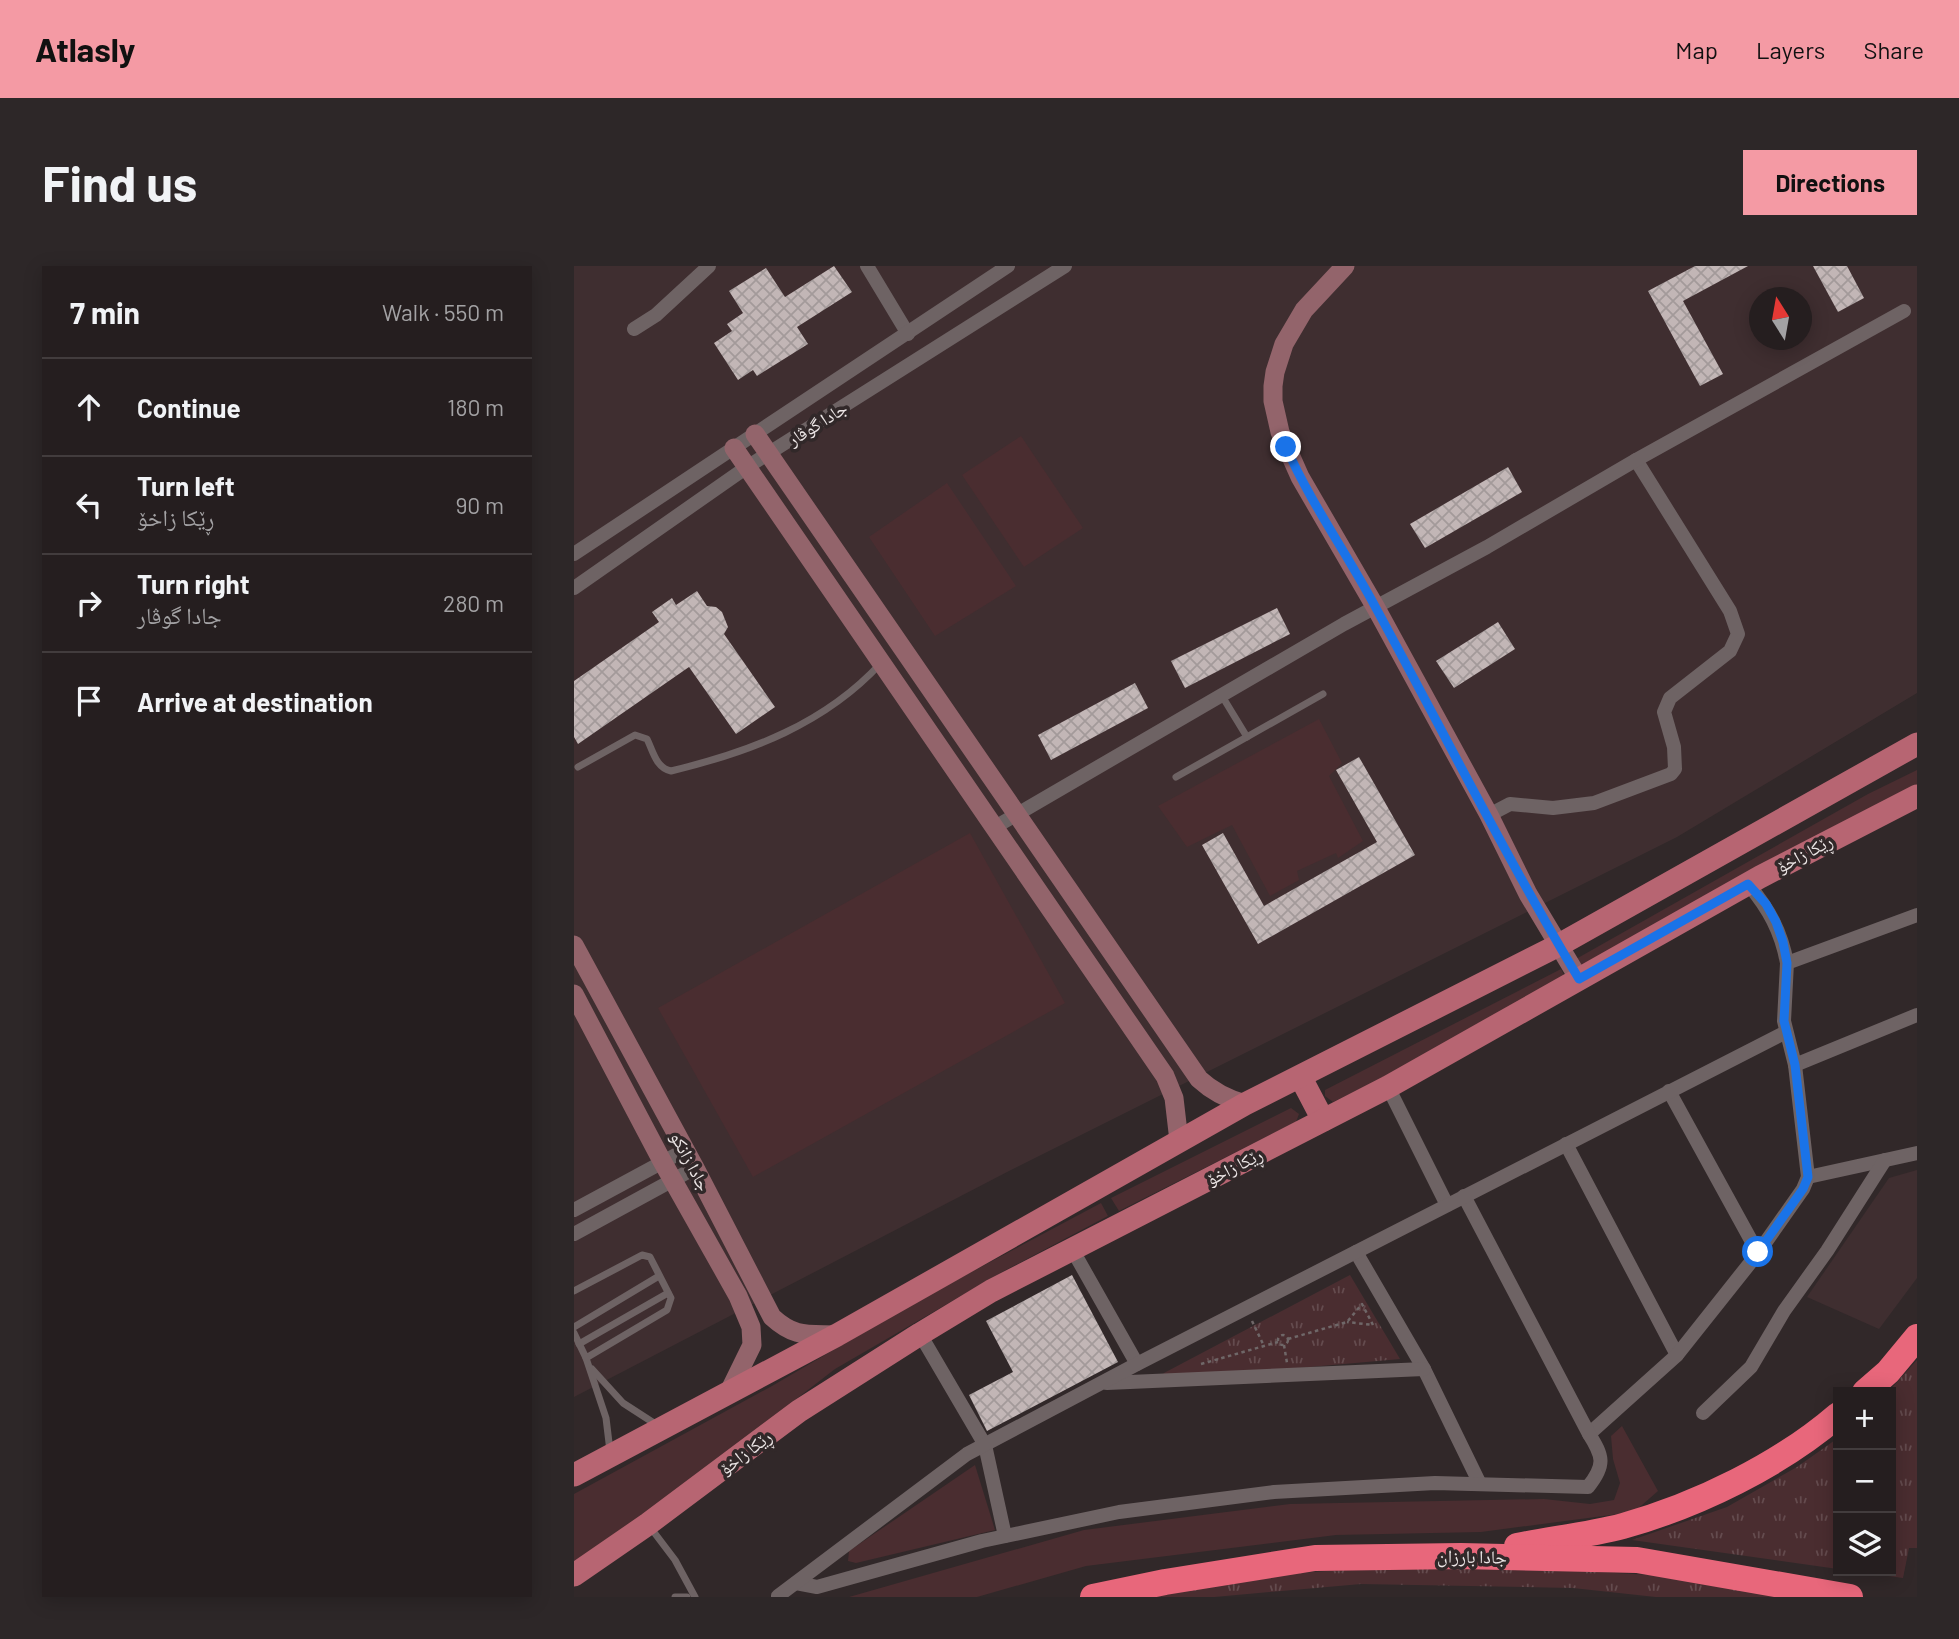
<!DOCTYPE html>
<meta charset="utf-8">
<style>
body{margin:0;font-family:Barlow,"Noto Naskh Arabic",sans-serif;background:#2d2728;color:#f1f3f6}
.controls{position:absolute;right:21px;bottom:21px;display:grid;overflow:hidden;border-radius:0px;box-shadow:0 4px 18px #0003}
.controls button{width:63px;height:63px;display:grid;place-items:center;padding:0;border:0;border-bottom:2px solid #423c3d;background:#251e1f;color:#f1f3f6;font:35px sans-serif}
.compass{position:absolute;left:1175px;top:21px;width:63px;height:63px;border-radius:50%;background:#251e1f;box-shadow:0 4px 18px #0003;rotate:349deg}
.stop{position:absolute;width:21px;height:21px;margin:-16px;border:5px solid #1a73e8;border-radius:50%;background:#fff}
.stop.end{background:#1a73e8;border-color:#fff;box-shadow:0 2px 7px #0008}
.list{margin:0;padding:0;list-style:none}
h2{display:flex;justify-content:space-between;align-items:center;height:91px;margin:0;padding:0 28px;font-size:30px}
h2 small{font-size:23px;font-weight:400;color:#a3a2a4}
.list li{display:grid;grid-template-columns:46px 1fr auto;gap:21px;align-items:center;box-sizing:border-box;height:98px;padding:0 28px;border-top:2px solid #423c3d}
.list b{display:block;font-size:26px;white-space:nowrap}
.list p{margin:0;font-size:23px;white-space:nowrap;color:#a3a2a4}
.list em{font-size:23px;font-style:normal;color:#a3a2a4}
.icon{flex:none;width:38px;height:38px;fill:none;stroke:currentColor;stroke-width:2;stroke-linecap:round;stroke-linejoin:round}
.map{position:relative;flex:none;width:1343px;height:1331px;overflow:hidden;border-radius:0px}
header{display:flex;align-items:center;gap:42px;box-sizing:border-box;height:98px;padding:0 35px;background:#f49aa4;color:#111}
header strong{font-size:33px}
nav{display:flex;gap:38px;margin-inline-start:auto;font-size:24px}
.intro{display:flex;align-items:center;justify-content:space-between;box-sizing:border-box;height:168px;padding:0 42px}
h1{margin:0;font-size:49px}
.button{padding:18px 32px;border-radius:0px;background:#f49aa4;color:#111;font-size:24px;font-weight:700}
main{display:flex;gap:42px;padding:0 42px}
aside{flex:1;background:#251e1f;border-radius:0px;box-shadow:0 4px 18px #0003}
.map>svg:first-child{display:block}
.built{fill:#3f2e30;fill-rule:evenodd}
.park{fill:url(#park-tufts)}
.garden{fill:#4a2d30}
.building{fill:url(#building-cross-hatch)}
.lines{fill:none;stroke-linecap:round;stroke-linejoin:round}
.path{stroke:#6f6768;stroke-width:2.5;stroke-dasharray:3.5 3.5;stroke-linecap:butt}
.lane{stroke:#6e6364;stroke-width:7}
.street{stroke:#6e6364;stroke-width:14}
.secondary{stroke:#93646b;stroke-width:19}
.primary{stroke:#b76572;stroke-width:23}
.highway{stroke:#e8677b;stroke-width:26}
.route{stroke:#1a73e8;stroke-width:9}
.labels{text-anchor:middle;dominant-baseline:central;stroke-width:7;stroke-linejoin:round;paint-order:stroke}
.street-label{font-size:18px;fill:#ece6e6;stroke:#312829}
</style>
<header>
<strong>Atlasly</strong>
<nav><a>Map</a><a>Layers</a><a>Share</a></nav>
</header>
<div class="intro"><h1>Find us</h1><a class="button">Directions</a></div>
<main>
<aside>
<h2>7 min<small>Walk · 550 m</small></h2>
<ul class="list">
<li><svg class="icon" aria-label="ahead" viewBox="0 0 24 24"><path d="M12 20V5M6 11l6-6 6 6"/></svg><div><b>Continue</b></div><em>180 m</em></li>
<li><svg class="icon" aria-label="left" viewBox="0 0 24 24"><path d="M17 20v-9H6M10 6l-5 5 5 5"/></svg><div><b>Turn left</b><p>ڕێکا زاخۆ</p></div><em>90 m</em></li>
<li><svg class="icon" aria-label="right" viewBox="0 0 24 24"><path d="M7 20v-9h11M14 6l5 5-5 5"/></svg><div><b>Turn right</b><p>جادا گوڤار</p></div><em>280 m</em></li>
<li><svg class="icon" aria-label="arrive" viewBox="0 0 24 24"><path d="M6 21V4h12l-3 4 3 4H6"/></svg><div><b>Arrive at destination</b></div></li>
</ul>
</aside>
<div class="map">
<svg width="1343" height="1331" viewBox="0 0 1343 1331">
<defs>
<pattern id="park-tufts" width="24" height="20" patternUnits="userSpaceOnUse" patternTransform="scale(1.75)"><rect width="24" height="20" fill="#4a2d30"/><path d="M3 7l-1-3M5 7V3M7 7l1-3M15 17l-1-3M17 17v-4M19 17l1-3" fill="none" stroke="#644b4e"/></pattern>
<pattern id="building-cross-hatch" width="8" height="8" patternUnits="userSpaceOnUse" patternTransform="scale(1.75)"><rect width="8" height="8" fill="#c2b6b6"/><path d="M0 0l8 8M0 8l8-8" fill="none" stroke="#a39a9a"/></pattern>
</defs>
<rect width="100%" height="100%" fill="#312829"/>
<g class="built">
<path d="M0 0H1343V427L1103 571 435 905 0 1131ZM1185 32H1227V74H1185Z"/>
<path d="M1343 904V1012L1305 1063 1233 1031 1315 912Z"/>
</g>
<g class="park">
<path d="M776 1009 826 1093 590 1114 587 1111 590 1107Z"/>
<path d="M1343 1094V1282H1335L1329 1312 1280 1305H1317V1126H1314Z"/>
<path d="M1264 1172V1303L1058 1274 1153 1241 1223 1201Z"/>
<path d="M909 1300 1078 1309 1214 1331H1082L999 1322 787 1318 640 1331H544C664 1307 788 1301 909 1300Z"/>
</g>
<g class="garden">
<path d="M447 170 509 262 450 301 388 209Z"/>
<path d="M373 217 442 320 361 370 295 271Z"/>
<path d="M745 453 768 497 755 510 789 575 764 592 762 587 723 605 725 614 696 630 658 559 613 581 584 540Z"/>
<path d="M1343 504V521L1011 707 1002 693 1294 528Z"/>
<path d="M396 567 491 737 179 911 84 742Z"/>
<path d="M987 703 993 715 856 790 759 836 751 830V824Z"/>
<path d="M717 842 725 848 722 856 545 945 537 932Z"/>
<path d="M527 937 534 950 430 1005 261 1103 110 1220 0 1298V1228L198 1120 343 1035Z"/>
<path d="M1048 1160 1084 1225 1060 1246 907 1266 762 1269 512 1300 403 1331H275L510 1264 716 1238 970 1233 1016 1238 1040 1234 1046 1217 1039 1193 1037 1170Z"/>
<path d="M401 1199 421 1264 282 1297 274 1295 275 1285Z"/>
</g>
<g class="building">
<path d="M260 0 278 26 223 61 234 78 183 110 179 104 164 114 140 77 158 65 153 58 169 47 155 25 192 2 211 31Z"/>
<path d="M1121 0H1174L1109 35 1149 108 1126 120 1074 25Z"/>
<path d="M1239 0H1273L1290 32 1264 46Z"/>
<path d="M934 201 948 226 851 282 836 258Z"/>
<path d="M123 325 133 340 142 341 148 346 154 361 150 368 201 441 162 468 115 401 4 478 0 471V415L85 356 78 346 98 332 102 339Z"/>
<path d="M703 342 716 368 611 422 597 395Z"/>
<path d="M924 356 941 383 880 422 862 395Z"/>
<path d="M561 417 574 442 477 494 464 469Z"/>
<path d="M785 491 841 589 684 678 628 579 649 567 690 640 803 576 762 504Z"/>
<path d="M498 1009 544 1096 413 1165 395 1129 439 1106 412 1055Z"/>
</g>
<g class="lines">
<g class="path">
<path d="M678 1055 690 1080"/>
<circle cx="709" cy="1074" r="5"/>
<path d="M714 1073 773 1056 788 1038 799 1059 773 1056"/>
<path d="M710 1079 713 1097"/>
<path d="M627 1098 704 1076"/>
</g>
<g class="lane">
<path d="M648 430 673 471"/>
<path d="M4 501 61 469 73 473C79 485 82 502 97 505 176 486 251 458 307 397"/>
<path d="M602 511 749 428"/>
<path d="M0 1025 68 989 76 991 97 1032 93 1044 12 1092 0 1067"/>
<path d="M0 1061 85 1010"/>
<path d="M5 1078 94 1027"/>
<path d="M12 1092 32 1152 36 1185"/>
<path d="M18 1103 49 1137 83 1159"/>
<path d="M76 1261 101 1294 121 1331"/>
<path d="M101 1331H113"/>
</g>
<g class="street">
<path d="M293 0 334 68"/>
<path d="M60 63 82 49 135 0"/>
<path d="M0 288 434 0"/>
<path d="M0 322 173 201 491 0"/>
<path d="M915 549 936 538 979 542 1020 537 1097 508 1101 503 1100 481 1090 446 1096 432 1156 385 1164 368 1156 345 1062 194"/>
<path d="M421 561 770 358 913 281 1062 194 1330 45"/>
<path d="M1174 618C1195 643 1207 665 1213 697"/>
<path d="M1221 799 1343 749"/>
<path d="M814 821 873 939"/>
<path d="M1095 825 1184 987"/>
<path d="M992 878 1103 1089"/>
<path d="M1234 911 1343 887"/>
<path d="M0 944 111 884"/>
<path d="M0 968 121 902"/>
<path d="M498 983 563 1098"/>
<path d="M782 986 850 1103 906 1218"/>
<path d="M346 1068 411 1179 431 1270"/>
<path d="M533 1117 850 1103"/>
<path d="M1129 1147 1177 1101 1210 1045 1253 985 1311 894"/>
<path d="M1015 1168 1103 1089 1184 987 1229 923 1234 911 1221 799 1210 755 1213 697 1343 649"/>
<path d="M222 1317 243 1321 408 1275 545 1246 700 1226 861 1217 1014 1221C1032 1199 1029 1190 1015 1168L890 930"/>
<path d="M204 1330 393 1188 563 1098 1212 766"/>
</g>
<g class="secondary">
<path d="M771 0 730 44 710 78 701 106 699 120V135L706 166 726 211 802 342 915 549 954 628 1005 713"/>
<path d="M181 168 625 813C639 826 653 833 671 838"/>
<path d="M160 182 591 810 600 832 605 875"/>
<path d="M0 679 121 902 198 1051C221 1072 233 1068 263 1069"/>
<path d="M0 728 88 895 164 1030 177 1061 178 1079 154 1128"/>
</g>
<g class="primary">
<path d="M727 812 749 854"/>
<path d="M0 1209 263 1069 671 838 985 679 1343 478"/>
<path d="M0 1309 74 1258 225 1145 346 1068 417 1025 814 821 1186 611 1343 530"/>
</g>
<g class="highway">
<path d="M1291 1126 1314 1106 1343 1071"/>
<path d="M943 1280C978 1273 1015 1269 1049 1260 1124 1239 1206 1199 1264 1149"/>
<path d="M519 1331 591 1316 741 1292 887 1290 1063 1294 1276 1331"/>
</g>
</g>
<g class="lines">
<path class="route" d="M712 181C737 238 774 289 803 344 870 467 933 593 1005 713L1174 618 1192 638 1202 656 1209 676 1213 697 1210 755 1221 799 1234 911 1229 923 1184 986"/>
</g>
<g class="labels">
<g class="street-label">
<text transform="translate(243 157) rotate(-32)">جادا گوڤار</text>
<text transform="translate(1230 587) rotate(-28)">ڕێکا زاخۆ</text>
<text transform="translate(117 895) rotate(62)">جادا زانکو</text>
<text transform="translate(660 900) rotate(-27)">ڕێکا زاخۆ</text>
<text transform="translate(171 1186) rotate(-37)">ڕێکا زاخۆ</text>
<text transform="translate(898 1290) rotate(1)">جادا بارزان</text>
</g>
</g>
</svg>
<div class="controls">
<button>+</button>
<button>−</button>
<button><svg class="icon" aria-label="layers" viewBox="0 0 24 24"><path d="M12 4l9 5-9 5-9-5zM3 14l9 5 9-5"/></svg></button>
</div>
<svg class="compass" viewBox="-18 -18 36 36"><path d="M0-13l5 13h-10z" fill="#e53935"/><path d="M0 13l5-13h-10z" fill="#a3a2a4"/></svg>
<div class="stop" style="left:1184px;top:986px"></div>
<div class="stop end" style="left:712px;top:181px"></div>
</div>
</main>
